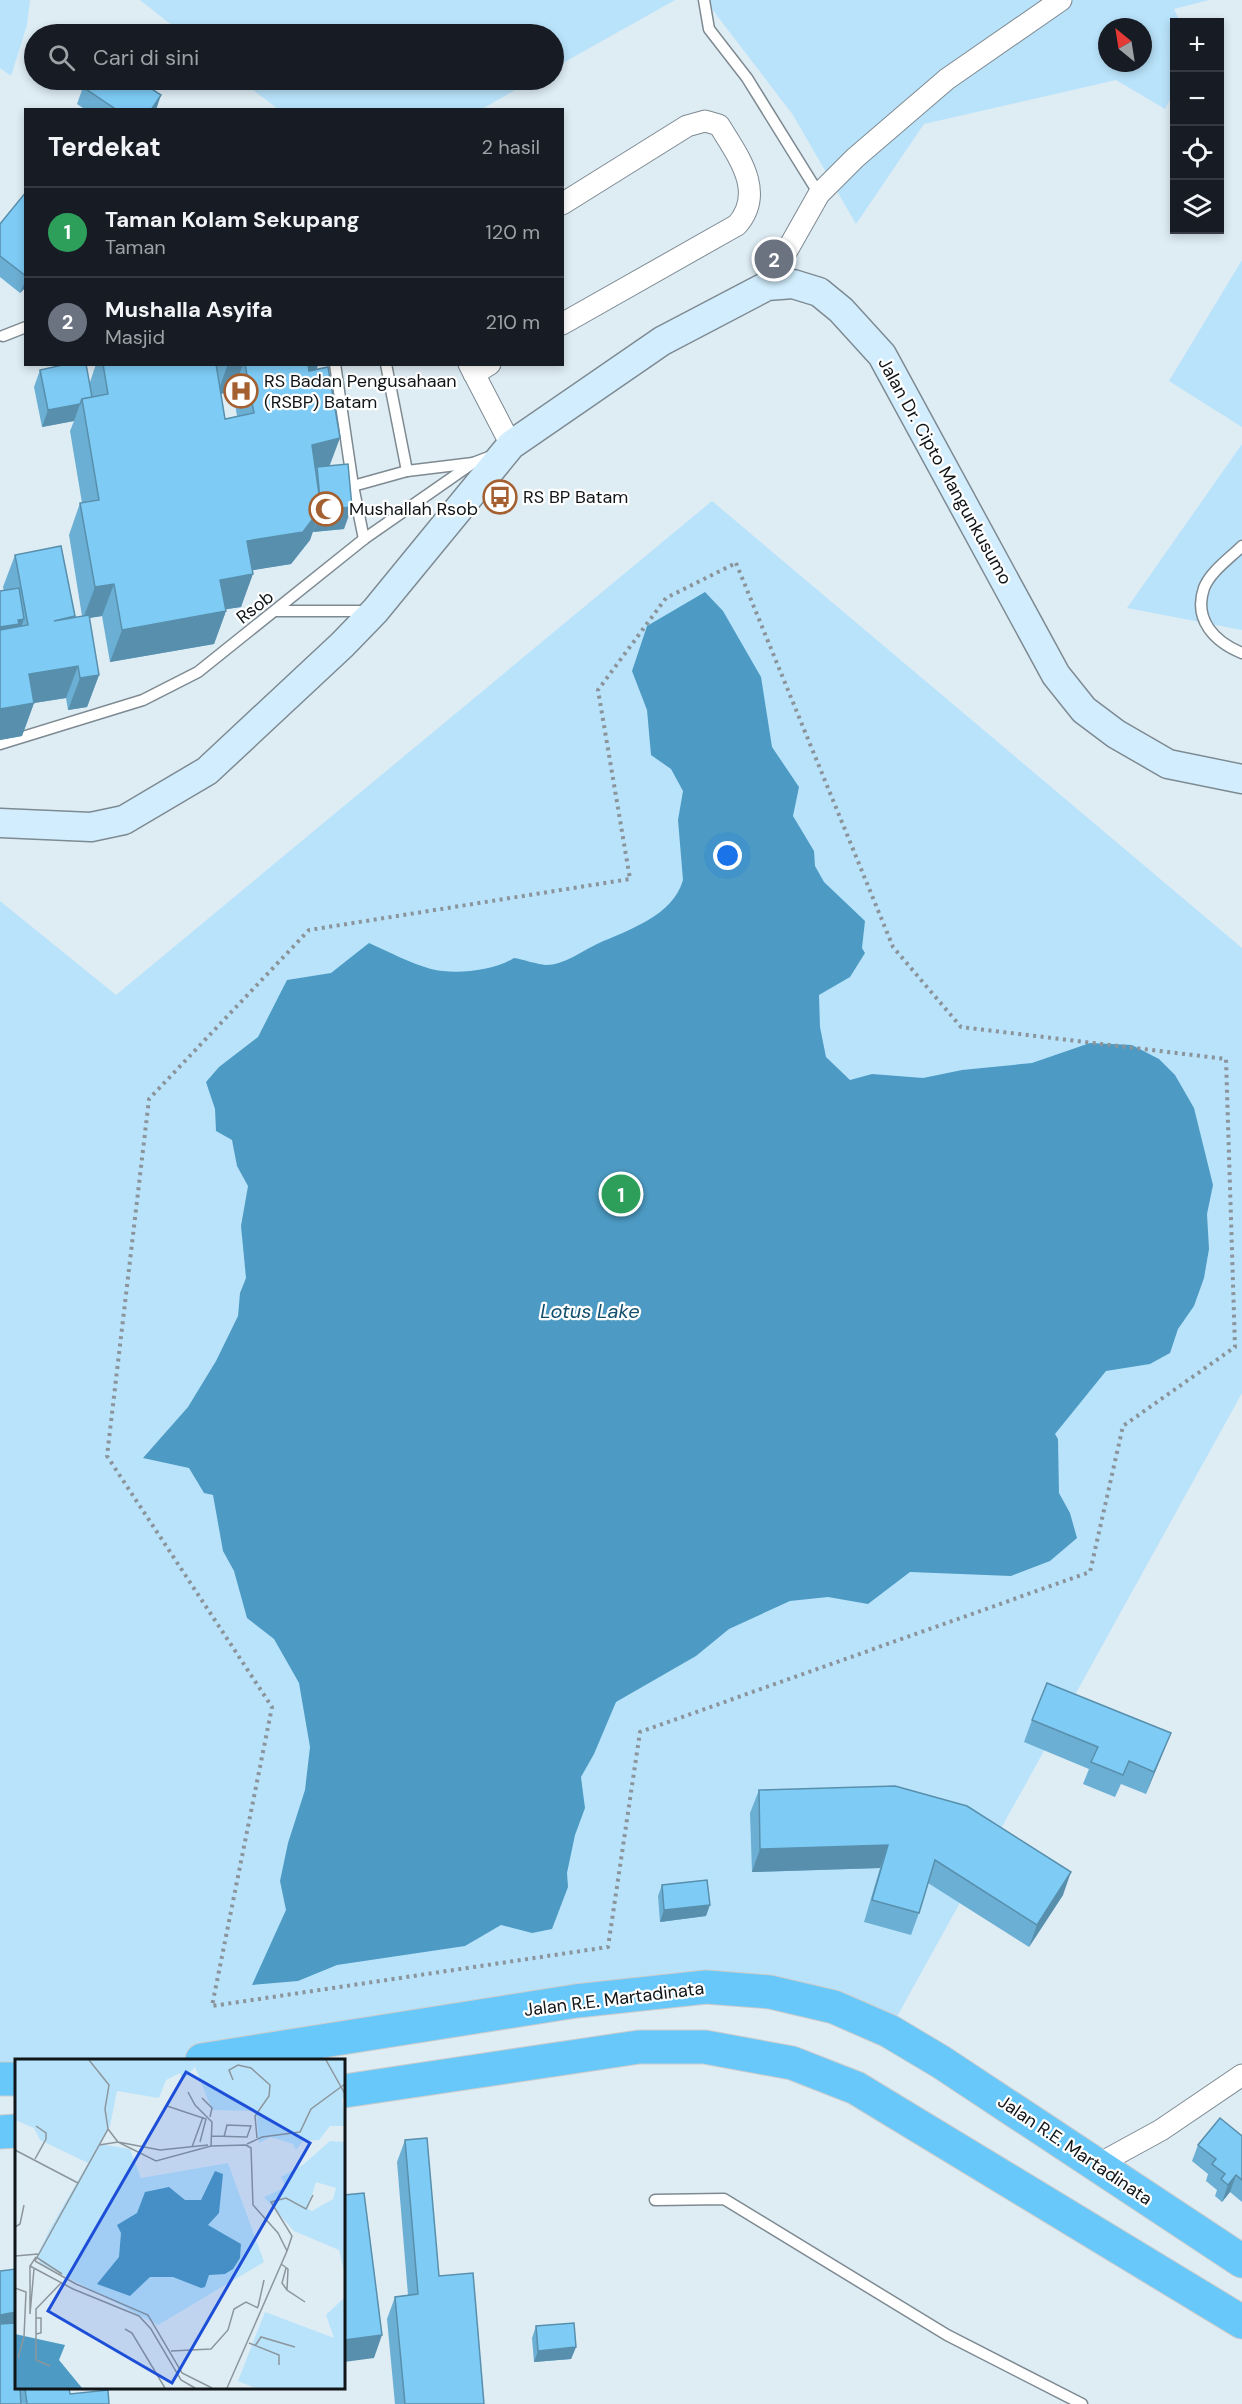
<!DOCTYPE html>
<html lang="id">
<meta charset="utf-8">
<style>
body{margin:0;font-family:"DM Sans",sans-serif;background:#20242c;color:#f1f3f6}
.controls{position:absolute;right:18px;top:18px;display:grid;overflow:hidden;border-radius:0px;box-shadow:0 3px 9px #0003}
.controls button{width:54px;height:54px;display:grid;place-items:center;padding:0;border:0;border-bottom:2px solid #363941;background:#171b24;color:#f1f3f6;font:30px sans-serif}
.compass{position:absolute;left:1098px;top:18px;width:54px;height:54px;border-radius:50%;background:#171b24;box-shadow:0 3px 9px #0003;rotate:330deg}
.you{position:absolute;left:728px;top:856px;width:21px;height:21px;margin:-15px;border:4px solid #fff;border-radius:50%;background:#1a73e8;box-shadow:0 0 0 9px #1a73e833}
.badge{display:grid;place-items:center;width:39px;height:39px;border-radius:50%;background:#0f766e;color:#fff;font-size:20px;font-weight:700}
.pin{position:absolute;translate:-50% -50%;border:3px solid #fff;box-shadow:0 2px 6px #0006}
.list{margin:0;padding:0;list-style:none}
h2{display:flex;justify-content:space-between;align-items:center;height:78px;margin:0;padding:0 24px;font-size:26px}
h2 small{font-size:20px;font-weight:400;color:#9ea1a6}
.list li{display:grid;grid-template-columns:39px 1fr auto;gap:18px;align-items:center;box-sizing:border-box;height:90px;padding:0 24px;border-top:2px solid #363941}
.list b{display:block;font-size:22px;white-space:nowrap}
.list p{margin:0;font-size:20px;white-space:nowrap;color:#9ea1a6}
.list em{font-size:20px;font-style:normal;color:#9ea1a6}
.icon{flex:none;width:33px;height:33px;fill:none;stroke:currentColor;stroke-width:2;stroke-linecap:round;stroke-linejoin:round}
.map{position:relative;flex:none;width:1242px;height:2404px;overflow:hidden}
.search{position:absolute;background:#171b24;box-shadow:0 3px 9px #0003;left:24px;top:24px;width:540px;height:66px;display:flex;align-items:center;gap:15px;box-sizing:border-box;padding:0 21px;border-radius:33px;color:#9ea1a6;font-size:22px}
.panel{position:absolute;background:#171b24;box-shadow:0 3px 9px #0003;left:24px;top:108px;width:540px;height:258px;border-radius:0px}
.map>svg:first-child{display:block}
.green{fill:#b9e3fb;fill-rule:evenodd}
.water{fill:#4d9bc4}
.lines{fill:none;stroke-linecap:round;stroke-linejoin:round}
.lane-casing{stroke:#7e8a92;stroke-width:13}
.street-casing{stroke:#7e8a92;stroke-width:23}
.secondary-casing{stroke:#7e8a92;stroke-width:31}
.highway-casing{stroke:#cacccc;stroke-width:35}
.path{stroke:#8a949a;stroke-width:4;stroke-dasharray:3 4.5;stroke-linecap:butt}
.lane{stroke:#fff;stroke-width:10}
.street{stroke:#fff;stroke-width:21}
.secondary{stroke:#d2eefe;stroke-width:28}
.highway{stroke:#68c8fa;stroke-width:33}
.wall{fill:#6cafd4;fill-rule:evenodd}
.shaded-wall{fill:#588fac}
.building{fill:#7eccf6;stroke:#588fac;stroke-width:1.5}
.labels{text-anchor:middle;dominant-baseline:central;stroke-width:4.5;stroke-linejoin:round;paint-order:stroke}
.poi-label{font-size:18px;fill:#101518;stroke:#fff;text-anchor:start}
.street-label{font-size:18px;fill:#101518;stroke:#fff}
.water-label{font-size:20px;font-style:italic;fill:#114f6c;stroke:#fff}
.inset-road{fill:none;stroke:#8c969c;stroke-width:1.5}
.view{fill:#1d4ed8;fill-opacity:0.15;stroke:#1d4ed8;stroke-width:3}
.inset-edge{fill:none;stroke:#101518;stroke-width:3}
</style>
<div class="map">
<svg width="1242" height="2404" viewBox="0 0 1242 2404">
<rect width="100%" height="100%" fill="#deecf4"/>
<g class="green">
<path d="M0 0H30L27 25 11 76 0 68Z"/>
<path d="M140 0H675L554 68V34H183Z"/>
<path d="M705 0H1209L1174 9 1180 22H1174V92L1165 109 1116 80 924 124 856 224 793 115ZM1107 27H1143V63H1107Z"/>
<path d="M240 80H533L480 110 278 109Z"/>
<path d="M1242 260V427L1169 381Z"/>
<path d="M1242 444V630L1127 608Z"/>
<path d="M712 501 1242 948V1393L889 2031 770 1992 202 2060H16V2079H0V901L116 995Z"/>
</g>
<path class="water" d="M705 592 723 611 761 677 772 747 799 787 793 816 814 851 815 866 824 882 865 921 862 948 865 953 850 977 819 995 820 1027 826 1057 850 1080 872 1074 923 1078 962 1070 1032 1063 1090 1043 1132 1045 1159 1059 1175 1075 1194 1108 1213 1185 1207 1214 1209 1249 1204 1278 1194 1306 1178 1329 1170 1353 1150 1364 1106 1371 1055 1434 1058 1439 1059 1493 1070 1513 1077 1538 1050 1561 1011 1576 910 1572 868 1604 828 1597 790 1601 729 1629 696 1656 616 1702 594 1754 581 1777 585 1808 575 1835 567 1873 568 1887 552 1929 532 1933 501 1925 465 1946 337 1965 298 1981 252 1985 286 1910 280 1881 288 1843 305 1790 310 1747 299 1683 274 1639 247 1618 234 1571 223 1551 213 1495 204 1493 189 1468 143 1458 188 1407 216 1361 238 1316 240 1293 246 1278 241 1226 248 1186 237 1166 232 1140 216 1131 215 1109 206 1082 219 1067 258 1037 287 980 331 973 369 943C389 952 410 963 431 969 455 975 493 971 514 958 525 960 536 964 546 965 564 965 582 951 597 944 628 930 673 916 683 880L678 820 683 791 671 769 651 755 647 710 632 671 647 626Z"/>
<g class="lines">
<defs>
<g id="lane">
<path d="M704 0 709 29 747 78 819 194"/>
<path d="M3 336 26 327"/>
<path d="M335 364 353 486 364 539"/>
<path d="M386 364 407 471"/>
<path d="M353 486 407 471 473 463"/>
<path d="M1242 546C1230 558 1210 572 1204 588 1193 620 1215 642 1242 653"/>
<path d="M277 611H368"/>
<path d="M0 744 143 700 198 672 364 539 473 463 494 455"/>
<path d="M655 2200 724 2199 947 2335 1082 2404"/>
</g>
<g id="street">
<path d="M562 204 687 126 705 121 719 125C738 156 766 192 737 225L562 324"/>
<path d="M767 286 819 194 855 158 947 79 1061 0"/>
<path d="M469 364 511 445"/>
<path d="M474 374 490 364"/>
<path d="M1097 2165 1161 2130 1242 2075"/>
</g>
<path id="secondary" d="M0 823 91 827 124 820 207 771 342 645 375 611 511 445 662 341 767 286 793 284 819 292 841 310 882 355 1056 675 1084 710 1116 734 1168 764 1242 779"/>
<g id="highway">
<path d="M202 2060 576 2001 706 1987 770 1992 834 2007 889 2031 941 2062 1242 2261"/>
<path d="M0 2079H16"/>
<path d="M344 2091 639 2047H705L792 2063 856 2088 1242 2322"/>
<path d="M0 2132 16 2131"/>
</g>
</defs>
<use href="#lane" class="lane-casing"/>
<use href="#street" class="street-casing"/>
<use href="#secondary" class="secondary-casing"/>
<use href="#highway" class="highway-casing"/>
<path class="path" d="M736 563 893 947 961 1027 1226 1059 1235 1347 1123 1426 1090 1572 640 1732 608 1947 212 2006 272 1707 107 1456 149 1099 309 930 630 879 598 690 666 598Z"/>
<use href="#lane" class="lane"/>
<use href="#street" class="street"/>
<use href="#secondary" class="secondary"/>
<use href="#highway" class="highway"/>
</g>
<g class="wall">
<path d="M83 87 156 110H86L77 104Z"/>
<path d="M26 192V287L20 293 0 277V224Z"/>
<path d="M96 364H318L317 369 329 466 344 529 313 532V531L310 540 291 564 252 570 241 607 225 609 226 611 214 644 110 662 102 616 89 618 99 675 87 707 68 710 66 698 34 703 22 736 0 740V591H4L3 587 15 555 75 616 74 617 82 616 69 535 80 503H82L70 431 74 421 42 427 34 387 40 370 90 382ZM233 392 237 416 225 419 221 394Z"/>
<path d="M1032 1720 1162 1755 1146 1794 1121 1784 1115 1797 1083 1784 1089 1769 1024 1742Z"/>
<path d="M759 1790 1063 1895 1029 1947 928 1883 919 1913 911 1935 864 1922 880 1868 752 1872 750 1813Z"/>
<path d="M662 1885 706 1916 660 1922 658 1896Z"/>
<path d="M1242 2136V2202L1230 2192 1222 2202 1215 2196 1217 2190 1206 2181 1208 2174 1192 2161 1198 2145Z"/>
<path d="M405 2140 439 2276 484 2404H395L387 2319 395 2297 408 2295 397 2162Z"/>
<path d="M536 2326 576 2347 571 2359 534 2362 532 2338Z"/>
<path d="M16 2388H69L70 2394 109 2404H0Z"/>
</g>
<g class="shaded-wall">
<path d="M161 95 156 110H151Z"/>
<path d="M26 279V287L20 293Z"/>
<path d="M228 364H243L233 392 217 394Z"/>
<path d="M300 364H318L314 377Z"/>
<path d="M80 404 74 421 42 427 48 410Z"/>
<path d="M340 438 328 470 317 467 315 473 312 445Z"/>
<path d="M352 507 344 529 313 532 321 510Z"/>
<path d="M321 508 310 540 291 564 236 573 247 541Z"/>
<path d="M253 574 241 607 209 612 220 580Z"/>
<path d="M114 584 102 616 83 619 95 587Z"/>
<path d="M226 611 214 644 110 662 122 630Z"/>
<path d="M24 619 12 651 0 658V627L18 620Z"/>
<path d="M78 666 66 698 34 703 22 736 0 740V709L29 674Z"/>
<path d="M99 675 87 707 68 710 80 678Z"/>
<path d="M1171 1733 1162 1755 1146 1794 1154 1772Z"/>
<path d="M888 1845 880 1868 752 1872 760 1849Z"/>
<path d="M1071 1872 1063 1895 1029 1947 1037 1925Z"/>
<path d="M710 1905 706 1916 660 1922 664 1910Z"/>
<path d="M1236 2175 1230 2192 1222 2202 1228 2185Z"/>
<path d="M16 2312V2329L0 2331V2315Z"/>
<path d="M382 2335 374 2358 344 2362V2340Z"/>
<path d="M576 2347 571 2359 534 2362 538 2351Z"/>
</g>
<g class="building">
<path d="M88 80H138L161 95 151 110H117L83 87Z"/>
<path d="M26 192V276L0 256V224Z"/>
<path d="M67 364H86L92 397 82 399 80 404 48 410 40 370Z"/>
<path d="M103 364H216L225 419 254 413 245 364H308L309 371 328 367 340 438 312 445 321 508 303 532 247 541 253 574 220 580 226 611 122 630 114 584 95 587 80 503 99 500 82 399 108 394Z"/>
<path d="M348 464 352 507 321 510 317 467Z"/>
<path d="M61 546 75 616 54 621 89 615 99 675 80 678 78 666 29 674 34 703 0 709V630L28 625 15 555Z"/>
<path d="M19 588 24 619 18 620 19 624 0 627V591Z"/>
<path d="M1047 1683 1171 1733 1154 1772 1129 1761 1123 1775 1091 1762 1098 1747 1032 1720Z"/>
<path d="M895 1786 967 1806 1071 1872 1037 1925 935 1860 919 1913 872 1900 888 1845 760 1849 759 1790Z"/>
<path d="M707 1880 710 1905 664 1910 662 1885Z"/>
<path d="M1220 2118 1242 2136V2180L1236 2175 1228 2185 1221 2179 1225 2174 1212 2164 1216 2159 1198 2145Z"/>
<path d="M427 2138 439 2276 473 2273 484 2404H405L395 2297 418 2294 405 2140Z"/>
<path d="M364 2193 382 2335 344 2340V2195Z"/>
<path d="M16 2269V2312L0 2315V2271Z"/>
<path d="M16 2323V2388H20L21 2404H0V2324Z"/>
<path d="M574 2323 576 2347 538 2351 536 2326Z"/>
<path d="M25 2388H69L70 2394 108 2390 109 2404H27Z"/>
</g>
<defs>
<symbol id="hospital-ring" viewBox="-11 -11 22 22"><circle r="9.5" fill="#fff" stroke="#a46030" stroke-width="1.5"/><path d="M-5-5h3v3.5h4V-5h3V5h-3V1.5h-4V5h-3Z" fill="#a46030"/></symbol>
<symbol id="bus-ring" viewBox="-11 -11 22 22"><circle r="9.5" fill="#fff" stroke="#a46030" stroke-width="1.5"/><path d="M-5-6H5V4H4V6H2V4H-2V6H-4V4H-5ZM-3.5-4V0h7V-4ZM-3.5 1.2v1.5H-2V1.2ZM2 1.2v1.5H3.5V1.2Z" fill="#a46030"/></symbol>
<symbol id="mosque-ring" viewBox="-11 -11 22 22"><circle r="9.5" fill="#fff" stroke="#a46030" stroke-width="1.5"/><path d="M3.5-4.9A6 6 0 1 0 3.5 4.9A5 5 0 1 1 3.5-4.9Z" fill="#a46030"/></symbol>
</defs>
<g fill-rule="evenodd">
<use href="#hospital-ring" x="222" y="372" width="38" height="38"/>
<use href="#bus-ring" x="481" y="478" width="38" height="38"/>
<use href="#mosque-ring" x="307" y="490" width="38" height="38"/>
</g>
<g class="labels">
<g class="poi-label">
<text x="264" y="381">RS Badan Pengusahaan<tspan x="264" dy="21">(RSBP) Batam</tspan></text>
<text x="523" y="497">RS BP Batam</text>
<text x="349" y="509">Mushallah Rsob</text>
</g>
<g class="street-label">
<text transform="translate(945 471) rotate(61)">Jalan Dr. Cipto Mangunkusumo</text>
<text transform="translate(255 607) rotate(-38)">Rsob</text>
<text transform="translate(614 1999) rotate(-7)">Jalan R.E. Martadinata</text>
<text transform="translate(1075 2150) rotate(34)">Jalan R.E. Martadinata</text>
</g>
<g class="water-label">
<text x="590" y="1311">Lotus Lake</text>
</g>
</g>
<g transform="translate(15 2059)">
<rect width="330" height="330" fill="#deecf4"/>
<path d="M0 1H330V37L327 40 330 67H315L304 81 288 82 281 91 278 85 256 78 244 84 241 52 197 51 180 8 168 21 165 14 151 21 144 39 102 32 95 67 85 85 115 90 126 119 213 104 249 203 143 266 25 204 23 195 35 170 73 104 25 81 19 69 0 61ZM315 82 330 83V216L324 191 279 172 249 138 271 128 266 118 289 105ZM301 123 321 129 318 140 297 152 293 150ZM330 238V329H240L223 322 250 253 319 279 311 256Z" fill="#b9e3fb" fill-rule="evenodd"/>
<path d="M200 112 208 115 204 154 193 166 226 185 225 199 218 210 210 215 194 216 190 228 186 229 158 218H135L115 237 82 225 104 198 106 174 102 166 122 154 130 133 154 128 170 141H186ZM0 275 50 286 44 301 67 329H0Z" fill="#4d9bc4"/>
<path class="inset-road" d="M311 1 330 35M218 21 214 11 223 6 236 9 255 26 254 37 240 57 242 79M173 33 180 46 197 63 196 87M187 39 197 49 195 58M152 47 191 60 185 83M93 70 103 83 145 91 193 86M197 77 232 78 236 67 212 66 209 78M232 85 247 78 285 73 296 50 330 25M84 86 103 83 141 102 196 87 231 86 236 89 238 146 263 174 272 192 212 329M177 88 188 58M0 91 63 124M20 100 31 80V74L21 67M0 168 5 165 9 146M272 192 277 177 256 143 271 139 291 150 298 136M0 197 23 195M21 198 47 215M20 202 93 70 90 50 94 26 74 1M20 202 61 225 133 256 167 314 197 329M266 205 273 210 272 231 290 243M15 207 58 230 124 257 136 270 166 321 180 329M271 209 267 224 272 231M19 210 15 255V207L21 198M0 229 11 233 9 278 3 299M243 248 249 221M110 270 117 274 150 329M21 275 26 274V259H21M234 284 264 296V306M240 287 246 278 280 288M156 292 196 290 213 271 219 250 231 243 243 249M35 307 21 301V250L46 224"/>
<path class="view" d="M171 13 295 84 157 324 33 252Z"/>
<rect width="330" height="330" class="inset-edge"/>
</g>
</svg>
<div class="controls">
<button>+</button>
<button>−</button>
<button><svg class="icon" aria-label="locate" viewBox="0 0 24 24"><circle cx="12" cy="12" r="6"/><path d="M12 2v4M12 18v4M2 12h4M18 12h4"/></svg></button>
<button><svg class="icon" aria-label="layers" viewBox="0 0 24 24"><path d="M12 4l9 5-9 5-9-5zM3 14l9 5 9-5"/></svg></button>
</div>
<svg class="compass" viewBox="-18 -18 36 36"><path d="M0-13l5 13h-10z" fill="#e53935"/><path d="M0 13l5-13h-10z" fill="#9ea1a6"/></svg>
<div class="you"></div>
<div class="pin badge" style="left:621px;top:1194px;background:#2e9e5b">1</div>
<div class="pin badge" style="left:774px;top:259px;background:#6b7280">2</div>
<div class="search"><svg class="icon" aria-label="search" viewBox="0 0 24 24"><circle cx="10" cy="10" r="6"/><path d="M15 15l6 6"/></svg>Cari di sini</div>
<section class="panel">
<h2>Terdekat<small>2 hasil</small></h2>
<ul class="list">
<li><span class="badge" style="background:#2e9e5b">1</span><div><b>Taman Kolam Sekupang</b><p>Taman</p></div><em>120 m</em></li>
<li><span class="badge" style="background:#6b7280">2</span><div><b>Mushalla Asyifa</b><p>Masjid</p></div><em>210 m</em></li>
</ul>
</section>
</div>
